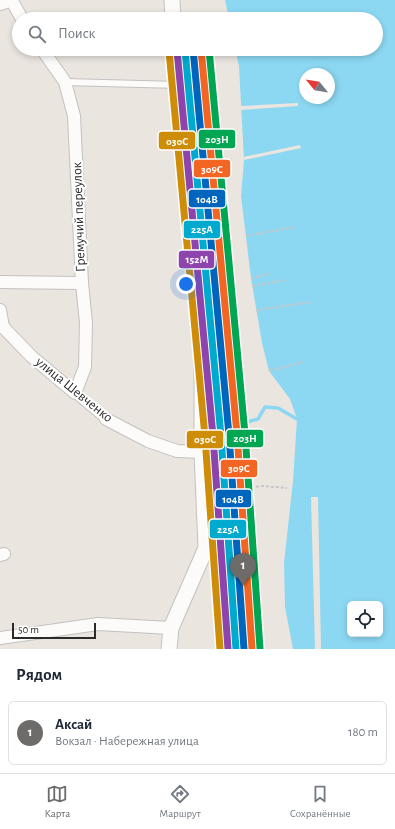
<!DOCTYPE html>
<html lang="ru">
<meta charset="utf-8">
<style>
body{margin:0;font-family:"Alegreya Sans",sans-serif;background:#f6f6f7;color:#1f2937}
.controls{position:absolute;right:12px;bottom:12px;display:grid;overflow:hidden;border-radius:6px;box-shadow:0 2px 6px #0003}
.controls button{width:36px;height:36px;display:grid;place-items:center;padding:0;border:0;border-bottom:1px solid #e0e1e3;background:#fff;color:#1f2937;font:20px sans-serif}
.compass{position:absolute;left:299px;top:68px;width:36px;height:36px;border-radius:50%;background:#fff;box-shadow:0 2px 6px #0003;rotate:300deg}
.scale{position:absolute;left:12px;bottom:10px;width:84px;box-sizing:border-box;padding-left:4px;border:2px solid #2b2b2b;border-top:0;font-size:11px;line-height:14px;white-space:nowrap;color:#2b2b2b;-webkit-text-stroke:3px #fff;paint-order:stroke}
.you{position:absolute;left:186px;top:284px;width:14px;height:14px;margin:-10px;border:3px solid #fff;border-radius:50%;background:#1a73e8;box-shadow:0 0 0 6px #1a73e833}
.badge{display:grid;place-items:center;width:26px;height:26px;border-radius:50%;background:#6e6c6a;color:#fff;font-size:13px;font-weight:700}
.pin{position:absolute;translate:-50% -33px;filter:drop-shadow(0 1px 2px #0008)}
.pin::after{content:'';position:absolute;top:21px;width:14px;height:12px;background:inherit;clip-path:polygon(0 0,100% 0,50% 100%)}
.list{margin:0;padding:0;list-style:none}
h2{display:flex;justify-content:space-between;align-items:center;height:52px;margin:0;padding:0 16px;font-size:17px}
h2 small{font-size:13px;font-weight:400;color:#747a83}
.list li{display:grid;grid-template-columns:26px 1fr auto;gap:12px;align-items:center;box-sizing:border-box;height:64px;margin:0 8px 8px;padding:0 8px;border:1px solid #e0e1e3;border-radius:6px}
.list b{display:block;font-size:15px;white-space:nowrap}
.list p{margin:0;font-size:13px;white-space:nowrap;color:#747a83}
.list em{font-size:13px;font-style:normal;color:#747a83}
.icon{flex:none;width:22px;height:22px;fill:none;stroke:currentColor;stroke-width:2;stroke-linecap:round;stroke-linejoin:round}
.map{position:relative;flex:none;width:395px;height:649px;overflow:hidden}
.search{position:absolute;background:#fff;box-shadow:0 2px 6px #0003;left:12px;right:12px;top:12px;height:44px;display:flex;align-items:center;gap:10px;box-sizing:border-box;padding:0 14px;border-radius:22px;color:#747a83;font-size:15px}
.sheet{height:124px;background:#fff}
nav{display:flex;justify-content:space-around;align-items:center;box-sizing:border-box;height:56px;border-top:1px solid #e0e1e3;background:#fff;font-size:11px;color:#747a83}
nav a{display:grid;justify-items:center;gap:2px}
nav .on{color:#6e6c6a}
.map>svg:first-child{display:block}
.water{fill:#8cd8f2;fill-rule:evenodd}
.pier{fill:#eae5df}
.lines{fill:none;stroke-linecap:round;stroke-linejoin:round}
.stream{stroke:#8cd8f2;stroke-width:3.5}
.service-casing{stroke:#c3c1c1;stroke-width:8}
.pedestrian-casing{stroke:#c3c1c1;stroke-width:11}
.minor-casing{stroke:#c3c1c1;stroke-width:14}
.tertiary-casing{stroke:#c3c1c1;stroke-width:17}
.path{stroke:#c8c7c7;stroke-width:2;stroke-dasharray:3 2;stroke-linecap:butt}
.service{stroke:#fcfbfa;stroke-width:6}
.pedestrian{stroke:#fcfbfa;stroke-width:9}
.minor{stroke:#fcfbfa;stroke-width:12}
.tertiary{stroke:#fcfbfa;stroke-width:15}
.rail-1-casing{stroke:#fff;stroke-width:10}
.rail-2-casing{stroke:#fff;stroke-width:10}
.rail-3-casing{stroke:#fff;stroke-width:10}
.rail-4-casing{stroke:#fff;stroke-width:10}
.rail-5-casing{stroke:#fff;stroke-width:10}
.rail-6-casing{stroke:#fff;stroke-width:10}
.rail-1{stroke:#0065bd;stroke-width:7}
.rail-2{stroke:#00a9ce;stroke-width:7}
.rail-3{stroke:#f26522;stroke-width:7}
.rail-4{stroke:#8e44ad;stroke-width:7}
.rail-5{stroke:#00a651;stroke-width:7}
.rail-6{stroke:#ce8d09;stroke-width:7}
.labels{text-anchor:middle;dominant-baseline:central;stroke-width:4;stroke-linejoin:round;paint-order:stroke}
.street-label{font-size:14px;fill:#2b2b2b;stroke:#fff}
.line-badge{stroke:#fff;stroke-width:1.5}
.badge-label{font-size:11px;text-anchor:middle;font-weight:bold;fill:#fff}
</style>
<div class="map">
<svg width="395" height="649" viewBox="0 0 395 649">
<rect width="100%" height="100%" fill="#eae5df"/>
<path class="water" d="M225 0H395V649H293L285 607 284 563 293 481 297 419 290 399 269 371 262 343 251 278 241 196 244 160 239 66 235 49H376V19H229ZM305 74H329V98H305ZM350 604H380V634H350Z"/>
<g class="pier">
<path d="M298 103V106L241 110V106Z"/>
<path d="M300 145 301 148 244 160 243 157Z"/>
<path d="M311 497H318L321 649H315Z"/>
</g>
<g class="lines">
<path class="stream" d="M247 422 258 419 265 407 278 408 297 419 302 420"/>
<defs>
<path id="service" d="M65 82 179 85"/>
<path id="pedestrian" d="M75 393 106 419"/>
<g id="minor">
<path d="M12 1 22 19"/>
<path d="M0 4 12 0"/>
<path d="M0 282 82 283"/>
<path d="M0 310 3 327"/>
<path d="M0 327H3L31 356 75 393 85 367 86 323 82 283 74 116 65 82 42 49"/>
<path d="M106 419 148 441 177 451 202 452"/>
<path d="M0 555 4 554"/>
<path d="M0 638 98 624 171 628"/>
</g>
<g id="tertiary">
<path d="M172 0 173 19"/>
<path d="M169 649 171 628 206 548 202 452V352L176 49"/>
</g>
</defs>
<use href="#service" class="service-casing"/>
<use href="#pedestrian" class="pedestrian-casing"/>
<use href="#minor" class="minor-casing"/>
<use href="#tertiary" class="tertiary-casing"/>
<g class="path">
<path d="M272 19 283 17"/>
<path d="M246 236 294 227"/>
<path d="M251 278 269 274"/>
<path d="M252 286 286 280"/>
<path d="M256 310 312 302"/>
<path d="M269 371 303 362"/>
<path d="M241 488 263 486 287 488"/>
</g>
<use href="#service" class="service"/>
<use href="#pedestrian" class="pedestrian"/>
<use href="#minor" class="minor"/>
<use href="#tertiary" class="tertiary"/>
<defs>
<path id="rail-1" d="M193 49 229 435 244 649"/>
<path id="rail-2" d="M185 50 221 436 236 649"/>
<path id="rail-3" d="M201 49 237 434 252 648"/>
<path id="rail-4" d="M177 50 213 436 228 649"/>
<path id="rail-5" d="M209 49 245 434 260 648"/>
<path id="rail-6" d="M169 51 205 437 220 649"/>
</defs>
<use href="#rail-1" class="rail-1-casing"/>
<use href="#rail-2" class="rail-2-casing"/>
<use href="#rail-3" class="rail-3-casing"/>
<use href="#rail-4" class="rail-4-casing"/>
<use href="#rail-5" class="rail-5-casing"/>
<use href="#rail-6" class="rail-6-casing"/>
<use href="#rail-1" class="rail-1"/>
<use href="#rail-2" class="rail-2"/>
<use href="#rail-3" class="rail-3"/>
<use href="#rail-4" class="rail-4"/>
<use href="#rail-5" class="rail-5"/>
<use href="#rail-6" class="rail-6"/>
</g>
<g class="labels">
<g class="street-label">
<text transform="translate(79 217) rotate(-92)">Гремучий переулок</text>
<text transform="translate(74 390) rotate(39)">улица Шевченко</text>
</g>
</g>
<g class="line-badge">
<rect x="198" y="129" width="38" height="20" rx="4" fill="#00a651"/>
<rect x="158" y="131" width="38" height="19" rx="4" fill="#ce8d09"/>
<rect x="193" y="159" width="38" height="19" rx="4" fill="#f26522"/>
<rect x="188" y="189" width="38" height="19" rx="4" fill="#0065bd"/>
<rect x="183" y="220" width="38" height="19" rx="4" fill="#00a9ce"/>
<rect x="178" y="250" width="37" height="19" rx="4" fill="#8e44ad"/>
<rect x="226" y="429" width="38" height="19" rx="4" fill="#00a651"/>
<rect x="186" y="430" width="38" height="19" rx="4" fill="#ce8d09"/>
<rect x="220" y="459" width="38" height="19" rx="4" fill="#f26522"/>
<rect x="215" y="489" width="37" height="19" rx="4" fill="#0065bd"/>
<rect x="209" y="519" width="38" height="20" rx="4" fill="#00a9ce"/>
</g>
<g class="badge-label">
<text x="217" y="143">203Н</text>
<text x="177" y="145">030C</text>
<text x="212" y="173">309С</text>
<text x="207" y="203">104В</text>
<text x="202" y="233">225А</text>
<text x="197" y="263">152М</text>
<text x="245" y="442">203Н</text>
<text x="205" y="443">030C</text>
<text x="239" y="472">309С</text>
<text x="233" y="503">104В</text>
<text x="228" y="533">225А</text>
</g>
</svg>
<div class="controls">
<button><svg class="icon" aria-label="locate" viewBox="0 0 24 24"><circle cx="12" cy="12" r="6"/><path d="M12 2v4M12 18v4M2 12h4M18 12h4"/></svg></button>
</div>
<svg class="compass" viewBox="-18 -18 36 36"><path d="M0-13l5 13h-10z" fill="#e53935"/><path d="M0 13l5-13h-10z" fill="#747a83"/></svg>
<div class="scale">50 m</div>
<div class="you"></div>
<div class="pin badge" style="left:243px;top:586px">1</div>
<div class="search"><svg class="icon" aria-label="search" viewBox="0 0 24 24"><circle cx="10" cy="10" r="6"/><path d="M15 15l6 6"/></svg>Поиск</div>
</div>
<section class="sheet">
<h2>Рядом<small></small></h2>
<ul class="list">
<li><span class="badge">1</span><div><b>Аксай</b><p>Вокзал · Набережная улица</p></div><em>180 m</em></li>
</ul>
</section>
<nav>
<a class="on"><svg class="icon" aria-label="map" viewBox="0 0 24 24"><path d="M3 6l6-2 6 2 6-2v14l-6 2-6-2-6 2zM9 4v14M15 6v14"/></svg>Карта</a>
<a><svg class="icon" aria-label="directions" viewBox="0 0 24 24"><path d="M12 3l9 9-9 9-9-9zM9 14v-3h6M13 9l2 2-2 2"/></svg>Маршрут</a>
<a><svg class="icon" aria-label="saved" viewBox="0 0 24 24"><path d="M7 4h10v16l-5-4-5 4z"/></svg>Сохранённые</a>
</nav>
